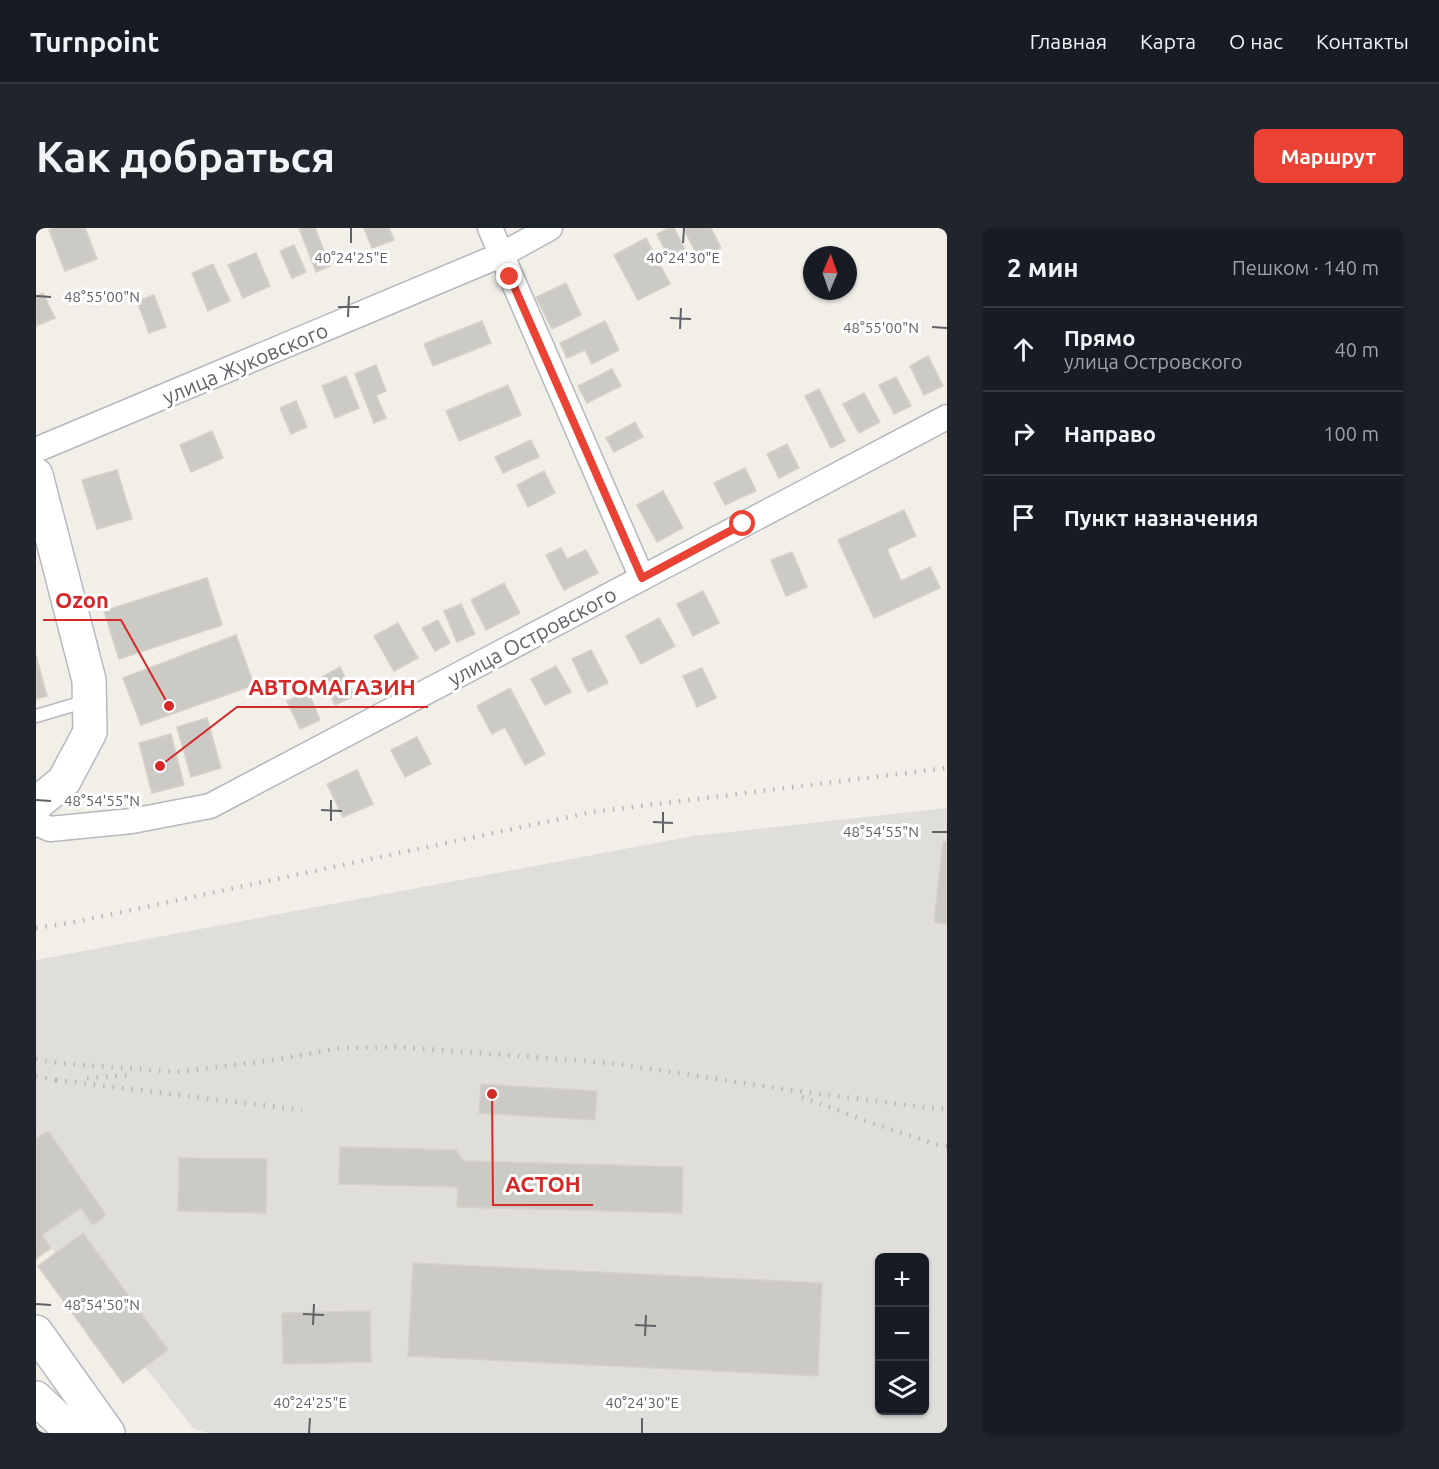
<!DOCTYPE html>
<html lang="ru">
<meta charset="utf-8">
<style>
body{margin:0;font-family:Ubuntu,sans-serif;background:#20242c;color:#f1f3f6}
.controls{position:absolute;right:18px;bottom:18px;display:grid;overflow:hidden;border-radius:9px;box-shadow:0 2px 4px #0004}
.controls button{width:54px;height:54px;display:grid;place-items:center;padding:0;border:0;border-bottom:2px solid #363941;background:#171b24;color:#f1f3f6;font:30px sans-serif}
.compass{position:absolute;left:767px;top:18px;width:54px;height:54px;border-radius:50%;background:#171b24;box-shadow:0 2px 4px #0004;rotate:2deg}
.stop{position:absolute;width:18px;height:18px;margin:-14px;border:4px solid #ea4335;border-radius:50%;background:#fff}
.stop.end{background:#ea4335;border-color:#fff;box-shadow:0 2px 6px #0008}
.list{margin:0;padding:0;list-style:none}
h2{display:flex;justify-content:space-between;align-items:center;height:78px;margin:0;padding:0 24px;font-size:26px}
h2 small{font-size:20px;font-weight:400;color:#9ea1a6}
.list li{display:grid;grid-template-columns:39px 1fr auto;gap:18px;align-items:center;box-sizing:border-box;height:84px;padding:0 24px;border-top:2px solid #363941}
.list b{display:block;font-size:22px;white-space:nowrap}
.list p{margin:0;font-size:20px;white-space:nowrap;color:#9ea1a6}
.list em{font-size:20px;font-style:normal;color:#9ea1a6}
.icon{flex:none;width:33px;height:33px;fill:none;stroke:currentColor;stroke-width:2;stroke-linecap:round;stroke-linejoin:round}
.map{position:relative;flex:none;width:911px;height:1205px;overflow:hidden;border-radius:9px}
header{display:flex;align-items:center;gap:36px;box-sizing:border-box;height:84px;padding:0 30px;background:#171b24;border-bottom:2px solid #363941}
header strong{font-size:28px}
nav{display:flex;gap:33px;margin-inline-start:auto;font-size:21px}
.intro{display:flex;align-items:center;justify-content:space-between;box-sizing:border-box;height:144px;padding:0 36px}
h1{margin:0;font-size:42px}
.button{padding:15px 27px;border-radius:9px;background:#ea4335;color:#fff;font-size:21px;font-weight:700}
main{display:flex;gap:36px;padding:0 36px}
aside{flex:1;background:#171b24;border-radius:9px;box-shadow:0 2px 4px #0004}
.map>svg:first-child{display:block}
.industrial{fill:#e0deda;fill-rule:evenodd}
.building{fill:#cccac5;stroke:#d6d1c6;stroke-width:1.5}
.lines{fill:none;stroke-linecap:round;stroke-linejoin:round}
.lane-casing{stroke:#b5b8bc;stroke-width:15}
.street-casing{stroke:#b5b8bc;stroke-width:27}
.secondary-casing{stroke:#b6babf;stroke-width:36}
.lane{stroke:#fff;stroke-width:12}
.street{stroke:#fff;stroke-width:24}
.secondary{stroke:#fff;stroke-width:33}
.rail{stroke:#b6b7b8;stroke-width:4.5;stroke-dasharray:1.5 8;stroke-linecap:butt}
.route{stroke:#ea4335;stroke-width:8}
.ticks{fill:none;stroke:#5f6368;stroke-width:2}
.labels{text-anchor:middle;dominant-baseline:central;stroke-width:6;stroke-linejoin:round;paint-order:stroke}
.street-label{font-size:21px;fill:#5f6368;stroke:#fff}
.ticks-label{font-size:15px;text-anchor:middle;fill:#5f6368;stroke:#fff;stroke-width:6;stroke-linejoin:round;paint-order:stroke}
.leader{fill:none;stroke:#d62828;stroke-width:2}
.callout-dot{fill:#d62828;stroke:#fff;stroke-width:2}
.callout-label{font-size:22px;text-anchor:middle;font-weight:bold;fill:#d62828;stroke:#fff;stroke-width:6;stroke-linejoin:round;paint-order:stroke}
</style>
<header>
<strong>Turnpoint</strong>
<nav><a>Главная</a><a>Карта</a><a>О нас</a><a>Контакты</a></nav>
</header>
<div class="intro"><h1>Как добраться</h1><a class="button">Маршрут</a></div>
<main>
<div class="map">
<svg width="911" height="1205" viewBox="0 0 911 1205">
<rect width="100%" height="100%" fill="#f1efe8"/>
<path class="industrial" d="M911 580V1205H172L158 1201 15 1020 0 999V732L657 608ZM844 1030H888V1182H844Z"/>
<g class="building">
<path d="M17 0H49L61 31 29 43 13 2Z"/>
<path d="M263 0H279L294 38 280 44Z"/>
<path d="M328 0H353L358 12 336 20Z"/>
<path d="M633 0H638L650 24 634 32 621 6Z"/>
<path d="M647 0H675L685 20 663 30Z"/>
<path d="M610 10 634 56 602 72 578 27Z"/>
<path d="M258 17 270 44 256 50 244 23Z"/>
<path d="M220 25 234 58 207 70 192 37Z"/>
<path d="M177 36 194 73 172 83 156 45Z"/>
<path d="M530 55 545 87 516 101 500 69Z"/>
<path d="M7 65 19 90 0 98V68Z"/>
<path d="M118 67 130 99 113 105 101 73Z"/>
<path d="M446 93 455 115 397 138 388 116Z"/>
<path d="M569 93 583 122 556 136 549 122 531 130 524 115Z"/>
<path d="M892 128 907 158 888 167 874 138Z"/>
<path d="M340 137 350 163 340 167 350 190 338 195 319 146Z"/>
<path d="M576 141 585 158 551 175 542 158Z"/>
<path d="M310 148 323 180 299 190 286 158Z"/>
<path d="M860 149 875 178 858 186 843 157Z"/>
<path d="M472 157 485 187 423 213 410 183Z"/>
<path d="M783 161 809 213 795 220 769 168Z"/>
<path d="M828 165 844 194 823 205 807 176Z"/>
<path d="M260 173 271 199 255 206 244 180Z"/>
<path d="M599 194 607 209 578 224 570 210Z"/>
<path d="M176 203 187 230 155 244 144 217Z"/>
<path d="M495 212 503 229 467 245 459 229Z"/>
<path d="M751 216 763 240 743 250 731 226Z"/>
<path d="M709 240 720 263 689 277 678 255Z"/>
<path d="M81 242 96 291 61 301 46 252Z"/>
<path d="M508 243 519 265 492 279 481 257Z"/>
<path d="M627 263 647 300 621 314 601 277Z"/>
<path d="M868 282 880 308 851 321 865 353 894 339 904 360 838 390 802 312Z"/>
<path d="M525 320 531 331 550 322 562 345 528 362 510 327Z"/>
<path d="M756 324 771 359 750 368 735 332Z"/>
<path d="M171 350 186 397 83 431 68 383Z"/>
<path d="M468 355 484 385 450 402 435 372Z"/>
<path d="M667 363 683 395 657 408 641 376Z"/>
<path d="M425 376 439 406 421 414 408 383Z"/>
<path d="M623 390 639 418 605 436 590 408Z"/>
<path d="M402 392 414 415 399 423 386 400Z"/>
<path d="M362 395 382 430 358 443 338 408Z"/>
<path d="M200 407 218 457 105 497 87 450Z"/>
<path d="M555 422 572 455 552 464 536 431Z"/>
<path d="M0 427 11 468 0 471Z"/>
<path d="M520 438 535 464 509 477 495 451Z"/>
<path d="M304 439 318 468 299 477 286 449Z"/>
<path d="M666 440 680 470 661 479 647 448Z"/>
<path d="M474 460 509 526 489 537 469 499 456 506 441 478Z"/>
<path d="M272 463 284 492 264 501 251 473Z"/>
<path d="M171 490 185 540 155 549 141 499Z"/>
<path d="M135 506 148 557 116 565 103 515Z"/>
<path d="M381 509 395 536 369 549 355 522Z"/>
<path d="M321 542 337 576 307 589 291 556Z"/>
<path d="M907 614H911V696L898 694Z"/>
<path d="M445 856 561 863 559 892 443 885Z"/>
<path d="M12 903 70 987 57 997 45 980 6 1007 15 1020 0 1031V911Z"/>
<path d="M304 919 420 922 427 933 647 939 646 985 421 979 422 959 303 956Z"/>
<path d="M143 930 231 931 230 985 142 983Z"/>
<path d="M47 1005 132 1122 87 1155 2 1038Z"/>
<path d="M377 1035 786 1055 782 1148 372 1128Z"/>
<path d="M334 1083 335 1134 247 1136 246 1085Z"/>
</g>
<g class="lines">
<defs>
<path id="lane" d="M0 488 51 473"/>
<g id="street">
<path d="M454 0 606 350"/>
<path d="M0 222 465 27 514 0"/>
<path d="M0 595 14 601 96 593 174 578 911 189"/>
</g>
<g id="secondary">
<path d="M0 247 53 452 54 504 28 553 0 576"/>
<path d="M0 1104 72 1205"/>
<path d="M0 1170 37 1205"/>
</g>
</defs>
<use href="#lane" class="lane-casing"/>
<use href="#street" class="street-casing"/>
<use href="#secondary" class="secondary-casing"/>
<use href="#lane" class="lane"/>
<use href="#street" class="street"/>
<use href="#secondary" class="secondary"/>
<g class="rail">
<path d="M0 700 39 694 556 584 911 540"/>
<path d="M0 831 23 835 141 844 239 832 304 820 364 819 575 835 747 861 893 880 911 881"/>
<path d="M0 848 20 852H27"/>
<path d="M51 850 95 847"/>
<path d="M20 852 266 882"/>
<path d="M766 869 839 896 898 916 911 918"/>
</g>
</g>
<g class="lines">
<path class="route" d="M474 49 606 350 707 296"/>
</g>
<path class="ticks" d="M315 15V0M647 15 648 0M0 68 15 69M302 79H323M312 89 313 68M634 90 655 91M896 99 911 100M644 101 645 80M0 572 15 573M285 582 306 583M295 593V572M617 594 637 595M896 604H911M627 605V584M0 1076 15 1077M267 1086 288 1087M277 1097 278 1076M599 1097 620 1098M609 1108 610 1087M273 1205 274 1190M606 1205V1190"/>
<g class="labels">
<g class="street-label">
<text transform="translate(209 135) rotate(-23)">улица Жуковского</text>
<text transform="translate(496 408) rotate(-28)">улица Островского</text>
</g>
</g>
<g class="ticks-label">
<text x="315" y="35">40°24'25"E</text>
<text x="647" y="35">40°24'30"E</text>
<text x="66" y="74">48°55'00"N</text>
<text x="845" y="105">48°55'00"N</text>
<text x="66" y="578">48°54'55"N</text>
<text x="845" y="609">48°54'55"N</text>
<text x="66" y="1082">48°54'50"N</text>
<text x="274" y="1180">40°24'25"E</text>
<text x="606" y="1180">40°24'30"E</text>
</g>
<path class="leader" d="M133 478L85 392H7M124 538L201 479H392M456 866L457 977H557"/>
<g class="callout-dot">
<circle cx="133" cy="478" r="6"/>
<circle cx="124" cy="538" r="6"/>
<circle cx="456" cy="866" r="6"/>
</g>
<g class="callout-label">
<text x="46" y="380">Ozon</text>
<text x="296" y="467">АВТОМАГАЗИН</text>
<text x="507" y="964">АСТОН</text>
</g>
</svg>
<div class="controls">
<button>+</button>
<button>−</button>
<button><svg class="icon" aria-label="layers" viewBox="0 0 24 24"><path d="M12 4l9 5-9 5-9-5zM3 14l9 5 9-5"/></svg></button>
</div>
<svg class="compass" viewBox="-18 -18 36 36"><path d="M0-13l5 13h-10z" fill="#e53935"/><path d="M0 13l5-13h-10z" fill="#9ea1a6"/></svg>
<div class="stop" style="left:707px;top:296px"></div>
<div class="stop end" style="left:474px;top:49px"></div>
</div>
<aside>
<h2>2 мин<small>Пешком · 140 m</small></h2>
<ul class="list">
<li><svg class="icon" aria-label="ahead" viewBox="0 0 24 24"><path d="M12 20V5M6 11l6-6 6 6"/></svg><div><b>Прямо</b><p>улица Островского</p></div><em>40 m</em></li>
<li><svg class="icon" aria-label="right" viewBox="0 0 24 24"><path d="M7 20v-9h11M14 6l5 5-5 5"/></svg><div><b>Направо</b></div><em>100 m</em></li>
<li><svg class="icon" aria-label="arrive" viewBox="0 0 24 24"><path d="M6 21V4h12l-3 4 3 4H6"/></svg><div><b>Пункт назначения</b></div></li>
</ul>
</aside>
</main>
